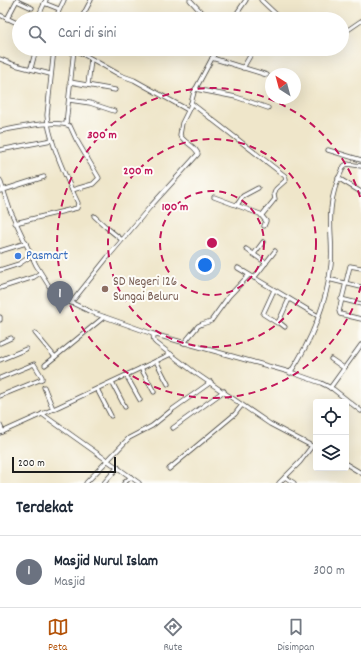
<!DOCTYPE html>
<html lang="id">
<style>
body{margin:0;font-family:Dekko,sans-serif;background:#f6f6f7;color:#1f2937}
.controls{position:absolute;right:12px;bottom:12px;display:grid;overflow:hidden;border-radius:4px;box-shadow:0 4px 16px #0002}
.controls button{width:36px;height:36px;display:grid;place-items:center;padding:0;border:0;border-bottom:1px solid #e0e1e3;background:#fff;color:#1f2937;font:20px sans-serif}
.compass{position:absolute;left:265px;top:68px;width:36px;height:36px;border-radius:50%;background:#fff;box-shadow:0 4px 16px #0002;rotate:324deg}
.scale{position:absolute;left:12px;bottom:10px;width:104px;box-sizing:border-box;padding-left:4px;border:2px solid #1c1c1c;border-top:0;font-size:11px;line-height:14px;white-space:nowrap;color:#1c1c1c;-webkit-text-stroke:3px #fdfcf7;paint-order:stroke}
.you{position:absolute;left:205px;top:265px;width:14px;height:14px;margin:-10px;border:3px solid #fff;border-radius:50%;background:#1a73e8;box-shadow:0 0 0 6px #1a73e833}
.badge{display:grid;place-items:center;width:26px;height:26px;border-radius:50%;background:#b45309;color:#fff;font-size:13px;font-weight:700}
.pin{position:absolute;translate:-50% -33px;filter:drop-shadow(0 1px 2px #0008)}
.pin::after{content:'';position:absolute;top:21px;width:14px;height:12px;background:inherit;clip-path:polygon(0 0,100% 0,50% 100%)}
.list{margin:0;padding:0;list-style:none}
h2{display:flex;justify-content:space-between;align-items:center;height:52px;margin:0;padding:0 16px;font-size:17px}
h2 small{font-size:13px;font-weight:400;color:#747a83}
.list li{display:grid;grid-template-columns:26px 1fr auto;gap:12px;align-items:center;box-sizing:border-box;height:72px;padding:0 16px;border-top:1px solid #e0e1e3}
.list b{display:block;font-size:15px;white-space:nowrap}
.list p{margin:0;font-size:13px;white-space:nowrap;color:#747a83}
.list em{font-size:13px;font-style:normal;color:#747a83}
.icon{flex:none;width:22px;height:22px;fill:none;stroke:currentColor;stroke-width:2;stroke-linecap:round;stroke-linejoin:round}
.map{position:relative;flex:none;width:361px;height:483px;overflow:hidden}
.search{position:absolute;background:#fff;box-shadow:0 4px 16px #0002;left:12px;right:12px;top:12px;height:44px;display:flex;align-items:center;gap:10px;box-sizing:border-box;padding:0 14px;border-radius:22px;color:#747a83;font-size:15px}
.sheet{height:124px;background:#fff}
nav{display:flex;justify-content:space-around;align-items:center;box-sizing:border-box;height:56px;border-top:1px solid #e0e1e3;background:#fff;font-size:11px;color:#747a83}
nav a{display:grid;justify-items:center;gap:2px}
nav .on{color:#b45309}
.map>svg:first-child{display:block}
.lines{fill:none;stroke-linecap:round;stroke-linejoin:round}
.minor-casing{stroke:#3c3a36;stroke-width:5}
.minor{stroke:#fff;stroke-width:3.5}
.ring{fill:none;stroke:#c2185b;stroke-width:2;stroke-dasharray:7 5}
.shop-dot{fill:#3f7fe0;stroke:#fdfcf7;stroke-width:1.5}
.education-dot{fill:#8d6e63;stroke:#fdfcf7;stroke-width:1.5}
.labels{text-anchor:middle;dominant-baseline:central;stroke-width:4;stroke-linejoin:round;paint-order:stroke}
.shop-label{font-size:13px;fill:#366cbe;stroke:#fdfcf7;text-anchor:start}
.education-label{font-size:13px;fill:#785e54;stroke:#fdfcf7;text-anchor:start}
.centre{fill:#c2185b;stroke:#fdfcf7;stroke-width:2}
.ring-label{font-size:12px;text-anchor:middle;font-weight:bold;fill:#c2185b;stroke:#fdfcf7;stroke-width:4;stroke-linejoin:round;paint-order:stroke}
</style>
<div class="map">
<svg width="361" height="483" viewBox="0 0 361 483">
<rect width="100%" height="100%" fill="#fdfcf7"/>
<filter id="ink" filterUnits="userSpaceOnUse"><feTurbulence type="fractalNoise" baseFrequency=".025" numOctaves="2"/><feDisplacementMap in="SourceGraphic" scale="8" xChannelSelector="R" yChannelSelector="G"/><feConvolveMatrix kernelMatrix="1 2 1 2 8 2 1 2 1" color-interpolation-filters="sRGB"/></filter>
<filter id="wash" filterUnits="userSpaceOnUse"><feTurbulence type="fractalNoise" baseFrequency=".012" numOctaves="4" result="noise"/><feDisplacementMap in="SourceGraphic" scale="16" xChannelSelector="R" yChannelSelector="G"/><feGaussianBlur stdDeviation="0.9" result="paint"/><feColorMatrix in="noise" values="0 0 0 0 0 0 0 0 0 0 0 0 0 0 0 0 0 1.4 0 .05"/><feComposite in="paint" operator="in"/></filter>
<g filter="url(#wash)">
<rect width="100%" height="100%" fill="#efe6ca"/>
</g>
<g filter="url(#ink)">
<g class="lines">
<defs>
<g id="minor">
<path d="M190 0 201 12 213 19"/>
<path d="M261 0 281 19"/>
<path d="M17 1 32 8"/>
<path d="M44 3 59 9"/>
<path d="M0 15 19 24"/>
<path d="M7 19 17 0"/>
<path d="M37 19 46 0"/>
<path d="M55 19 64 0"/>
<path d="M81 19 91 0"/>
<path d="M233 19 246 0"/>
<path d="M342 34 361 21"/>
<path d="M74 49 120 75 134 80 188 110"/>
<path d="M212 58 267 75"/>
<path d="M0 59 15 65 50 74"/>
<path d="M31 68 36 49"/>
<path d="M243 68 254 49"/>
<path d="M70 82 115 90"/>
<path d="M88 85 91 59"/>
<path d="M195 89 236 97 268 108"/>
<path d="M69 100 90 103 114 111"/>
<path d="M191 103 285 176 286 180 276 189 274 194 275 199 262 215"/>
<path d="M66 124 74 49"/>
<path d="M0 131C17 128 55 119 70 126L76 139 99 178 93 184 72 190"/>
<path d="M0 150 52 140"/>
<path d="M328 150 361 160"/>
<path d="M338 178 361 192"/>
<path d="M0 180 10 210 36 265 49 286 64 299 91 312 153 334 293 373 321 383 333 389 361 411"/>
<path d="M0 191 44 177"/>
<path d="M214 197 260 214 266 221 264 226"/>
<path d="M237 205 243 196 258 188"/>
<path d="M94 216 106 227 122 240"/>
<path d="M15 223 77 208 78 203C67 180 48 139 47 115L54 49"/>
<path d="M246 249 266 263"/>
<path d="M0 251 26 243"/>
<path d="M254 254 263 242"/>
<path d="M238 268 318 316"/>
<path d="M361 268 350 266 339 311 340 314 361 319"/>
<path d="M0 270 19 264 31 256"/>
<path d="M254 278 275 251"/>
<path d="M328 279 361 287"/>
<path d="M0 288 34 277 40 273"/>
<path d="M274 290 263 314 277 323 279 321"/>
<path d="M341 299 361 304"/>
<path d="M71 303 107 258 150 207 198 154C196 146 184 143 180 135L182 123 190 107 194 92 217 49"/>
<path d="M0 317V320"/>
<path d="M285 327 280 323 279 321 289 299"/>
<path d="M35 333 55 357 104 317"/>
<path d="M153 334 154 341 156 343 194 372 270 424 312 446 300 462 279 483"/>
<path d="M0 343 11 338"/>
<path d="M184 343 198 326 202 324 211 321 229 296 249 275"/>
<path d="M331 359 344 368"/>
<path d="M0 360 26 349"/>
<path d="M156 361 168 384"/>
<path d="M45 365 55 357"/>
<path d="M141 368 154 392"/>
<path d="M290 373C311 342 327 302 331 265 333 246 329 228 331 209 332 193 337 180 344 166L347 164 361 166"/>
<path d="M126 375 140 400"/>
<path d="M0 378 34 364 42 377V379L0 396"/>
<path d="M112 382 125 407"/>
<path d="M44 387 53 409"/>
<path d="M330 388 361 345"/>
<path d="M97 389 111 416"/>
<path d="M42 414 139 483"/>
<path d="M0 425 3 432"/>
<path d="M173 428 224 391"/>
<path d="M0 433 60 406 171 354"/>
<path d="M346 464 361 473"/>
<path d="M169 469 235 414 242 405"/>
<path d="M285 477 294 483"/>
<path d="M86 483 129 438 152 426 173 409 211 382"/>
<path d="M104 483 118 467"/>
<path d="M124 483 131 477"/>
</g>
</defs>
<use href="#minor" class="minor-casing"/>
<use href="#minor" class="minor"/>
</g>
</g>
<g class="ring">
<circle cx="212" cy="243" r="52"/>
<circle cx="212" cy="243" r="104"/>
<path d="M361 286A155 155 0 1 1 361 200"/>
</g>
<circle class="shop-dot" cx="18" cy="256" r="4"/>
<circle class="education-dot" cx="105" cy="289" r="4"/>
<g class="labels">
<g class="shop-label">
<text x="26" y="256">Pasmart</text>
</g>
<g class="education-label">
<text x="113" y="282">SD Negeri 126<tspan x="113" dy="15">Sungai Beluru</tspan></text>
</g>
</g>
<circle cx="212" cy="243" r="6" class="centre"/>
<g class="ring-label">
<text x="102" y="138">300 m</text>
<text x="138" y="174">200 m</text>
<text x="175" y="210">100 m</text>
</g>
</svg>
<div class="controls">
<button><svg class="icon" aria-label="locate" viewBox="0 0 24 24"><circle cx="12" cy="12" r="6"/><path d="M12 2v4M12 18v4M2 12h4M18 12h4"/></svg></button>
<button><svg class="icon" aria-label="layers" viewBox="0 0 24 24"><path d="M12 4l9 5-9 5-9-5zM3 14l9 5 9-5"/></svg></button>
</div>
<svg class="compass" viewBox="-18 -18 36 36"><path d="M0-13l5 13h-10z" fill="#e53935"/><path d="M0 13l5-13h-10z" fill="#747a83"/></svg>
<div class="scale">200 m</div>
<div class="you"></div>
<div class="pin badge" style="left:60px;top:314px;background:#6b7280">1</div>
<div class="search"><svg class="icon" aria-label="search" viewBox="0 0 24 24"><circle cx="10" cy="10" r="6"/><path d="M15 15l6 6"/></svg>Cari di sini</div>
</div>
<section class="sheet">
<h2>Terdekat<small></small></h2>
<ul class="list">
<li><span class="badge" style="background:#6b7280">1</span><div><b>Masjid Nurul Islam</b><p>Masjid</p></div><em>300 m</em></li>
</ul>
</section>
<nav>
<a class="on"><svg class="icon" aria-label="map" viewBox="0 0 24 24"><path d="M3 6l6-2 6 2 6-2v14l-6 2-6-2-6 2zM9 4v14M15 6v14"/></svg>Peta</a>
<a><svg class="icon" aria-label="directions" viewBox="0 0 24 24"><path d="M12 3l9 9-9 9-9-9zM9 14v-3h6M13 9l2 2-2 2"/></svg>Rute</a>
<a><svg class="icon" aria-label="saved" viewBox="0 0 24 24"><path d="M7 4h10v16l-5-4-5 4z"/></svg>Disimpan</a>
</nav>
